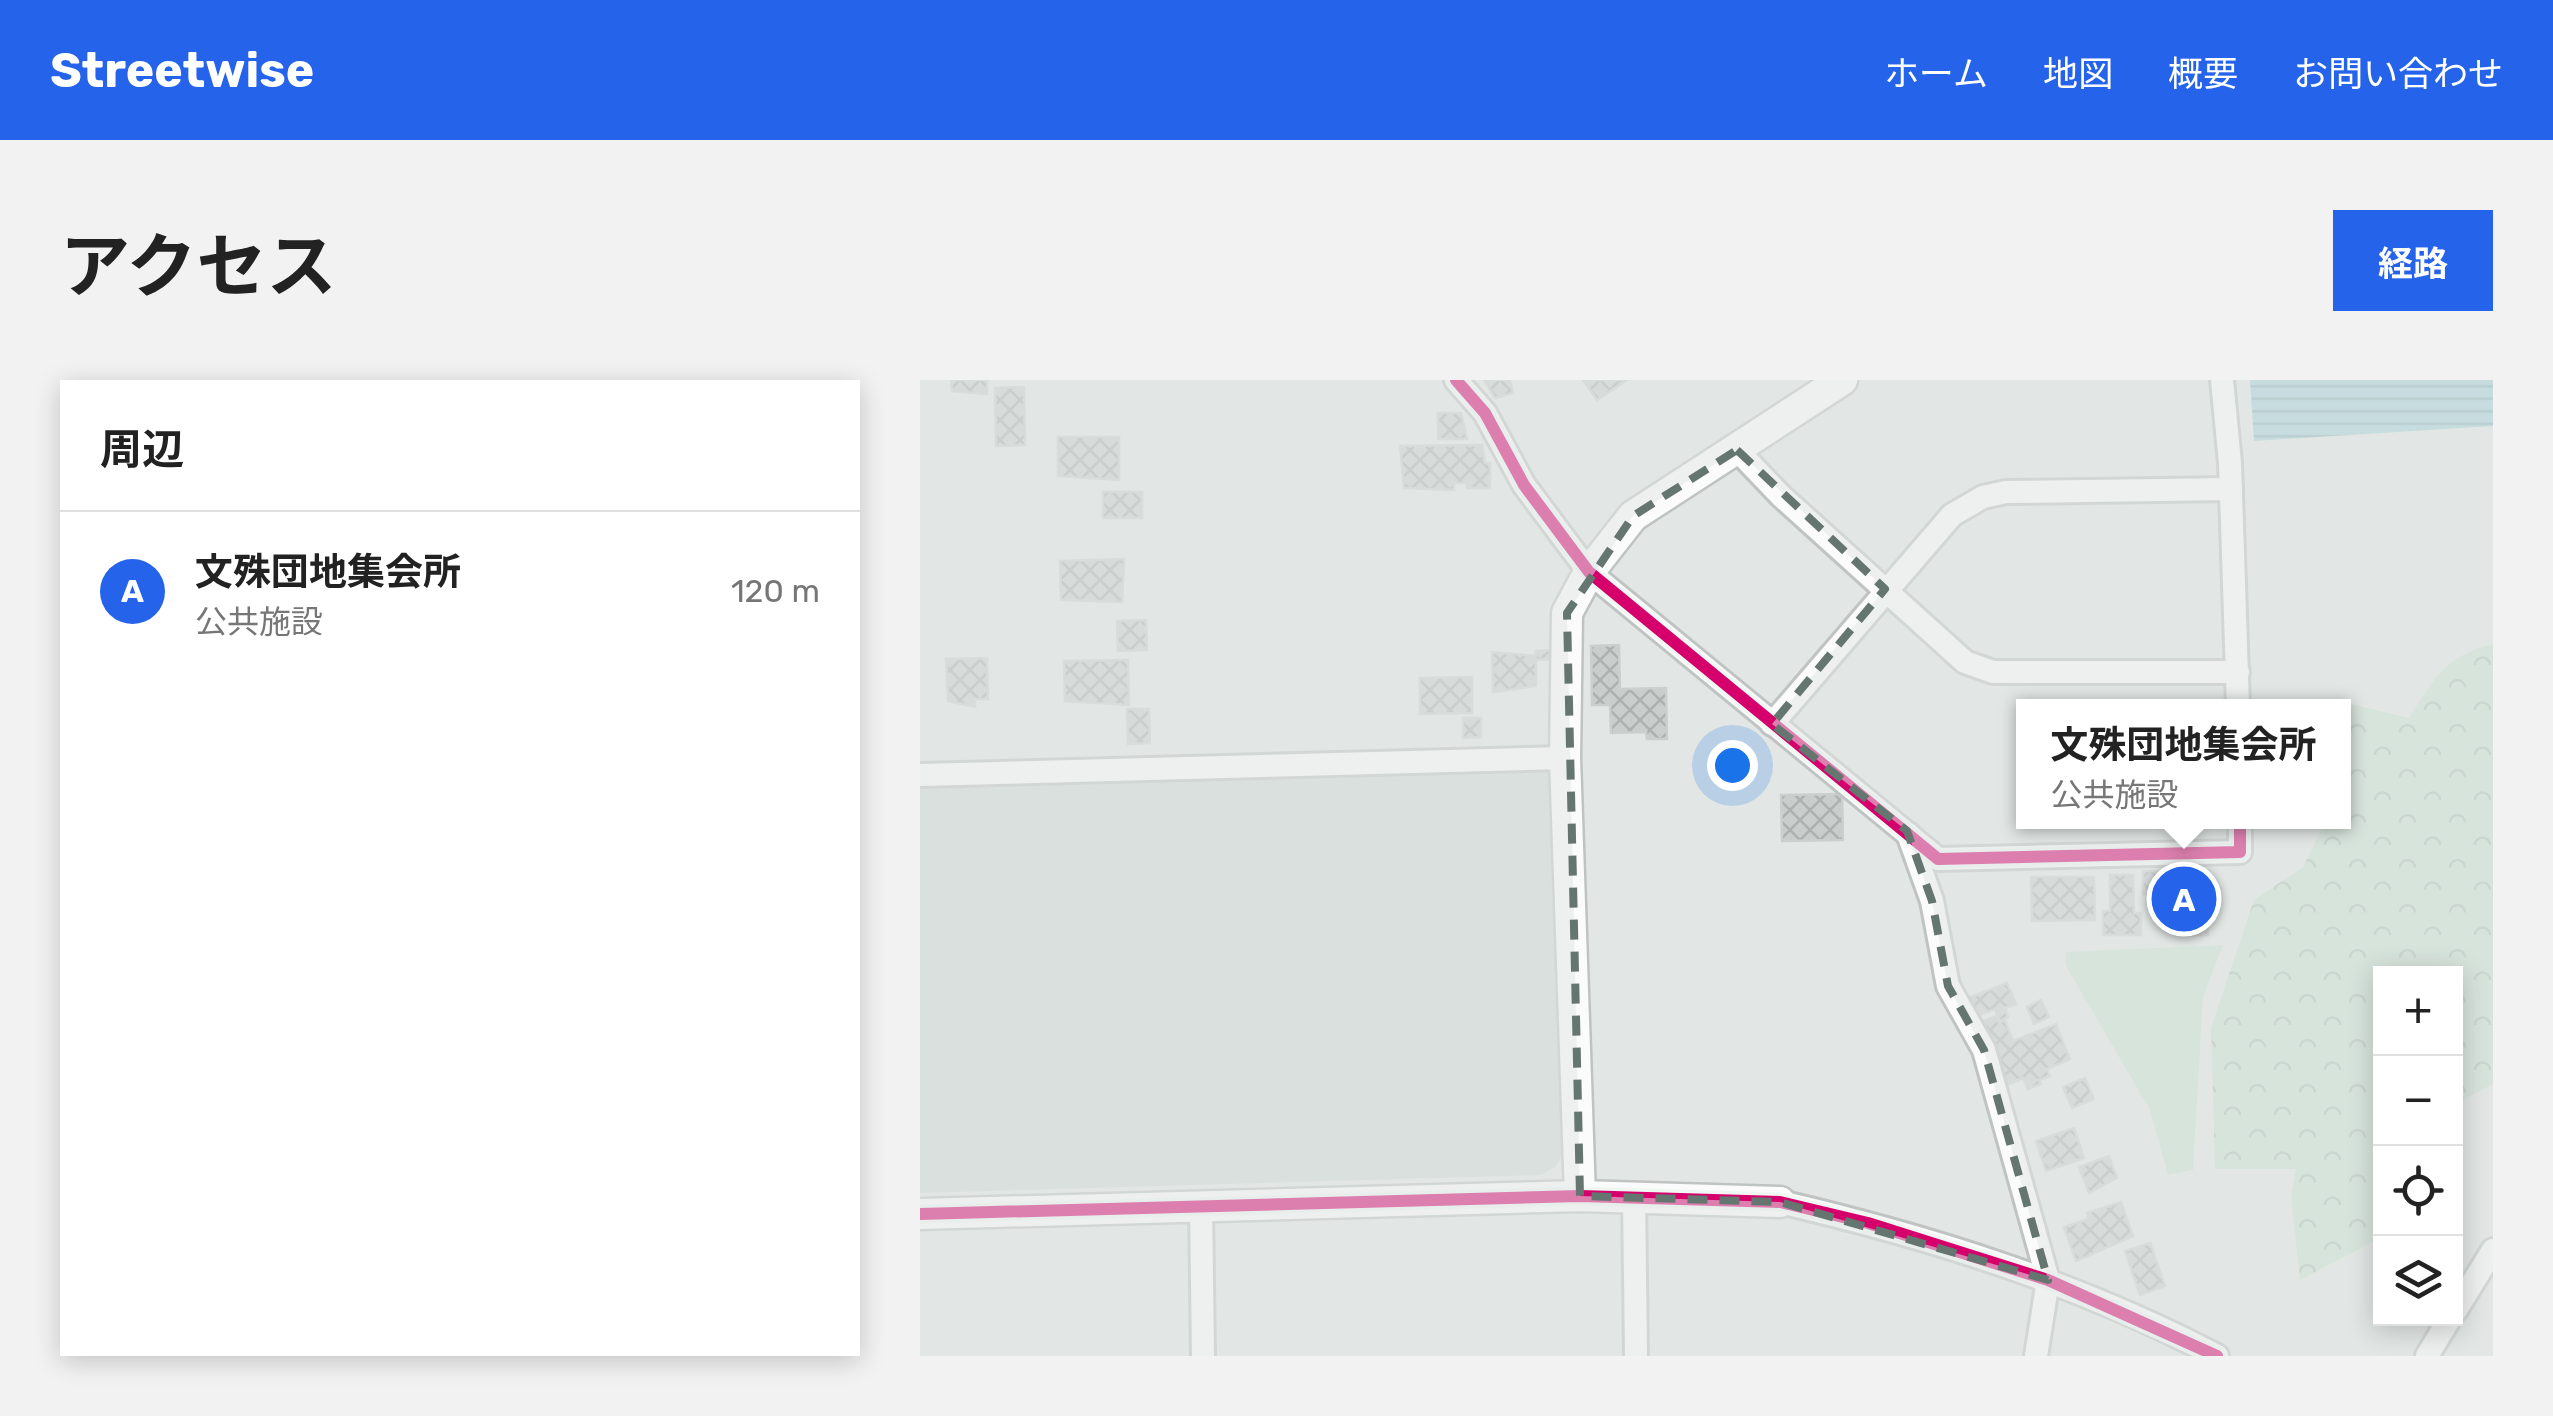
<!DOCTYPE html>
<html lang="ja">
<meta charset="utf-8">
<style>
body{margin:0;font-family:Rubik,"Noto Sans JP",sans-serif;background:#f2f2f2;color:#222}
.controls{position:absolute;right:30px;bottom:30px;display:grid;overflow:hidden;border-radius:0px;box-shadow:0 5px 25px #0003}
.controls button{width:90px;height:90px;display:grid;place-items:center;padding:0;border:0;border-bottom:2px solid #e0e0e0;background:#fff;color:#222;font:50px sans-serif}
.you{position:absolute;left:812px;top:385px;width:35px;height:35px;margin:-25px;border:8px solid #fff;border-radius:50%;background:#1a73e8;box-shadow:0 0 0 15px #1a73e833}
.badge{display:grid;place-items:center;width:65px;height:65px;border-radius:50%;background:#2563eb;color:#fff;font-size:32px;font-weight:700}
.pin{position:absolute;translate:-50% -50%;border:5px solid #fff;box-shadow:0 2px 10px #0006}
.popup{position:absolute;left:1096px;top:319px;width:335px;height:130px;box-sizing:border-box;display:grid;place-content:center;border-radius:0px;background:#fff;filter:drop-shadow(0 2px 8px #0005);font-size:32px;white-space:nowrap;color:#767676}
.popup b{font-size:38px;color:#222}
.popup::after{content:'';position:absolute;left:50%;top:100%;margin-left:-20px;border:20px solid transparent;border-top-color:#fff}
.list{margin:0;padding:0;list-style:none}
h2{display:flex;justify-content:space-between;align-items:center;height:130px;margin:0;padding:0 40px;font-size:42px}
h2 small{font-size:32px;font-weight:400;color:#767676}
.list li{display:grid;grid-template-columns:65px 1fr auto;gap:30px;align-items:center;box-sizing:border-box;height:160px;padding:0 40px;border-top:2px solid #e0e0e0}
.list b{display:block;font-size:38px;white-space:nowrap}
.list p{margin:0;font-size:32px;white-space:nowrap;color:#767676}
.list em{font-size:32px;font-style:normal;color:#767676}
.icon{flex:none;width:55px;height:55px;fill:none;stroke:currentColor;stroke-width:2;stroke-linecap:round;stroke-linejoin:round}
.map{position:relative;flex:none;width:1573px;height:976px;overflow:hidden;border-radius:0px}
header{display:flex;align-items:center;gap:60px;box-sizing:border-box;height:140px;padding:0 50px;background:#2563eb;color:#fff}
header strong{font-size:48px}
nav{display:flex;gap:55px;margin-inline-start:auto;font-size:35px}
.intro{display:flex;align-items:center;justify-content:space-between;box-sizing:border-box;height:240px;padding:0 60px}
h1{margin:0;font-size:70px}
.button{padding:25px 45px;border-radius:0px;background:#2563eb;color:#fff;font-size:35px;font-weight:700}
main{display:flex;gap:60px;padding:0 60px}
aside{flex:1;background:#fff;border-radius:0px;box-shadow:0 5px 25px #0003}
.map>svg:first-child{display:block}
.built{fill:#d0d8d5}
.grass{fill:#cbe0d1}
.forest{fill:url(#forest-crowns)}
.water{fill:url(#water-rules)}
.building{fill:url(#building-cross-hatch);stroke:#cbd0ce;stroke-width:2.5}
.lines{fill:none;stroke-linecap:round;stroke-linejoin:round}
.minor-casing{stroke:#bfc4c2;stroke-width:28}
.tertiary-casing{stroke:#bfc4c2;stroke-width:35}
.minor{stroke:#fbfbfb;stroke-width:22}
.tertiary{stroke:#fbfbfb;stroke-width:30}
.cycleway-casing{stroke:#f0f7f3;stroke-width:19}
.cycleway{stroke:#d6006c;stroke-width:12}
.marked{fill:none;stroke:#657671;stroke-width:8;stroke-dasharray:20 12;stroke-linejoin:round}
</style>
<header>
<strong>Streetwise</strong>
<nav><a>ホーム</a><a>地図</a><a>概要</a><a>お問い合わせ</a></nav>
</header>
<div class="intro"><h1>アクセス</h1><a class="button">経路</a></div>
<main>
<aside>
<h2>周辺<small></small></h2>
<ul class="list">
<li><span class="badge">A</span><div><b>文殊団地集会所</b><p>公共施設</p></div><em>120 m</em></li>
</ul>
</aside>
<div class="map">
<svg width="1573" height="976" viewBox="0 0 1573 976">
<defs>
<pattern id="forest-crowns" width="20" height="18" patternUnits="userSpaceOnUse" patternTransform="scale(2.5)"><rect width="20" height="18" fill="#cbe0d1"/><path d="M2 6a3 3 0 1 1 6 0M12 15a3 3 0 1 1 6 0" fill="none" stroke="#aec1b4"/></pattern>
<pattern id="water-rules" width="6" height="5" patternUnits="userSpaceOnUse" patternTransform="scale(2.5)"><rect width="6" height="5" fill="#a4cfd4"/><path d="M0 2.5h6" fill="none" stroke="#8db2b6"/></pattern>
<pattern id="building-cross-hatch" width="8" height="8" patternUnits="userSpaceOnUse" patternTransform="scale(2.5)"><rect width="8" height="8" fill="#c9cecc"/><path d="M0 0l8 8M0 8l8-8" fill="none" stroke="#acb2b0"/></pattern>
</defs>
<rect width="100%" height="100%" fill="#e2e7e5"/>
<path class="built" d="M635 387 644 773 635 787 621 795 0 813V408Z"/>
<path class="grass" d="M1303 565 1283 617 1273 790 1248 795 1230 730 1146 586 1145 572Z"/>
<path class="forest" d="M1573 264V704L1536 724V594H1460V858L1380 900 1371 816 1376 789H1295L1291 648 1334 520 1383 487 1405 442H1424V335L1431 324 1489 338C1514 299 1524 276 1573 264Z"/>
<path class="water" d="M1330 0H1573V46L1334 61Z"/>
<g class="building">
<path d="M31 0H67V14L32 11Z"/>
<path d="M564 0H590L593 13 575 18Z"/>
<path d="M663 0H707L677 20Z"/>
<path d="M104 7 105 65 76 66 75 8Z"/>
<path d="M518 33H541L547 59H518Z"/>
<path d="M138 57H199V100L138 96Z"/>
<path d="M562 65 565 83H570V108H547V103H534V110L484 108 480 66Z"/>
<rect x="183" y="112" width="39" height="26"/>
<path d="M204 179 202 222 141 220 140 181Z"/>
<path d="M226 240 227 270 198 271 197 241Z"/>
<path d="M699 265 700 309 746 308 747 359H727L726 352 691 353 690 325H672L671 266Z"/>
<path d="M632 270V279L616 280V306L573 312 572 272 616 276V271Z"/>
<path d="M67 278 68 319H55V327L28 321 26 279Z"/>
<path d="M208 280 209 325 145 321 144 281Z"/>
<path d="M552 297V333L500 334V298Z"/>
<path d="M207 329H229L230 363 208 364Z"/>
<path d="M543 338H561V357L543 358Z"/>
<path d="M922 414 923 460 862 461 861 415Z"/>
<rect x="1223" y="491" width="14" height="23"/>
<path d="M1241 494H1287L1288 555H1263V543H1242Z"/>
<path d="M1190 495H1213L1214 533H1221V555H1183V531H1190Z"/>
<path d="M1111 497H1174L1175 540 1112 541Z"/>
<path d="M1087 603 1096 624 1085 628 1088 637 1080 641 1075 629 1054 637 1046 619Z"/>
<path d="M1121 620 1129 637 1114 644 1107 627Z"/>
<path d="M1076 636 1079 643 1085 640 1093 661 1136 644 1150 679 1127 689 1130 696 1119 700 1121 704 1108 709 1103 698 1087 705 1067 656 1056 644Z"/>
<path d="M1165 698 1174 719 1152 728 1143 707Z"/>
<path d="M1154 748 1164 778 1126 791 1116 761Z"/>
<path d="M1189 776 1197 798 1169 813 1159 787Z"/>
<path d="M1201 822 1213 856 1156 881 1144 847 1169 839 1167 833Z"/>
<path d="M1230 863 1245 906 1220 915 1205 871Z"/>
</g>
<g class="lines">
<defs>
<g id="minor">
<path d="M536 0 565 33 604 105 669 192 1018 479 1320 472V442"/>
<path d="M1302 0 1310 83 1318 326"/>
<path d="M817 70 861 116 1045 282 1073 292H1318"/>
<path d="M852 344 1032 135 1063 117 1086 112 1311 109"/>
<path d="M0 395 645 378"/>
<path d="M988 454 1012 521 1028 606 1064 670 1128 900 1116 976"/>
<path d="M714 816 716 976"/>
<path d="M860 822C1010 857 1160 904 1297 976"/>
<path d="M281 825 283 976"/>
<path d="M1536 930 1573 870"/>
<path d="M1507 976 1530 938"/>
</g>
<g id="tertiary">
<path d="M660 816 645 378 647 233 669 192 713 136 922 0"/>
<path d="M0 834 660 816 860 822"/>
</g>
</defs>
<use href="#minor" class="minor-casing"/>
<use href="#tertiary" class="tertiary-casing"/>
<use href="#minor" class="minor"/>
<use href="#tertiary" class="tertiary"/>
<defs>
<g id="cycleway">
<path d="M536 0 565 33 604 105 669 192 1018 479 1320 472V442"/>
<path d="M0 834 660 816 860 822 948 843 1128 900 1297 976"/>
</g>
</defs>
<use href="#cycleway" class="cycleway-casing"/>
<use href="#cycleway" class="cycleway"/>
</g>
<path d="M0 0H1573V976H0ZM817 70 965 209 852 344 987 451 1012 521 1028 606 1064 670 1128 900 860 822 660 816 647 233 713 136Z" fill="#e2e7e5" fill-opacity=".55" fill-rule="evenodd"/>
<path class="marked" d="M817 70 965 209 852 344 987 451 1012 521 1028 606 1064 670 1128 900 860 822 660 816 647 233 713 136Z"/>
</svg>
<div class="controls">
<button>+</button>
<button>−</button>
<button><svg class="icon" aria-label="locate" viewBox="0 0 24 24"><circle cx="12" cy="12" r="6"/><path d="M12 2v4M12 18v4M2 12h4M18 12h4"/></svg></button>
<button><svg class="icon" aria-label="layers" viewBox="0 0 24 24"><path d="M12 4l9 5-9 5-9-5zM3 14l9 5 9-5"/></svg></button>
</div>
<div class="you"></div>
<div class="pin badge" style="left:1264px;top:519px">A</div>
<div class="popup"><b>文殊団地集会所</b>公共施設</div>
</div>
</main>
